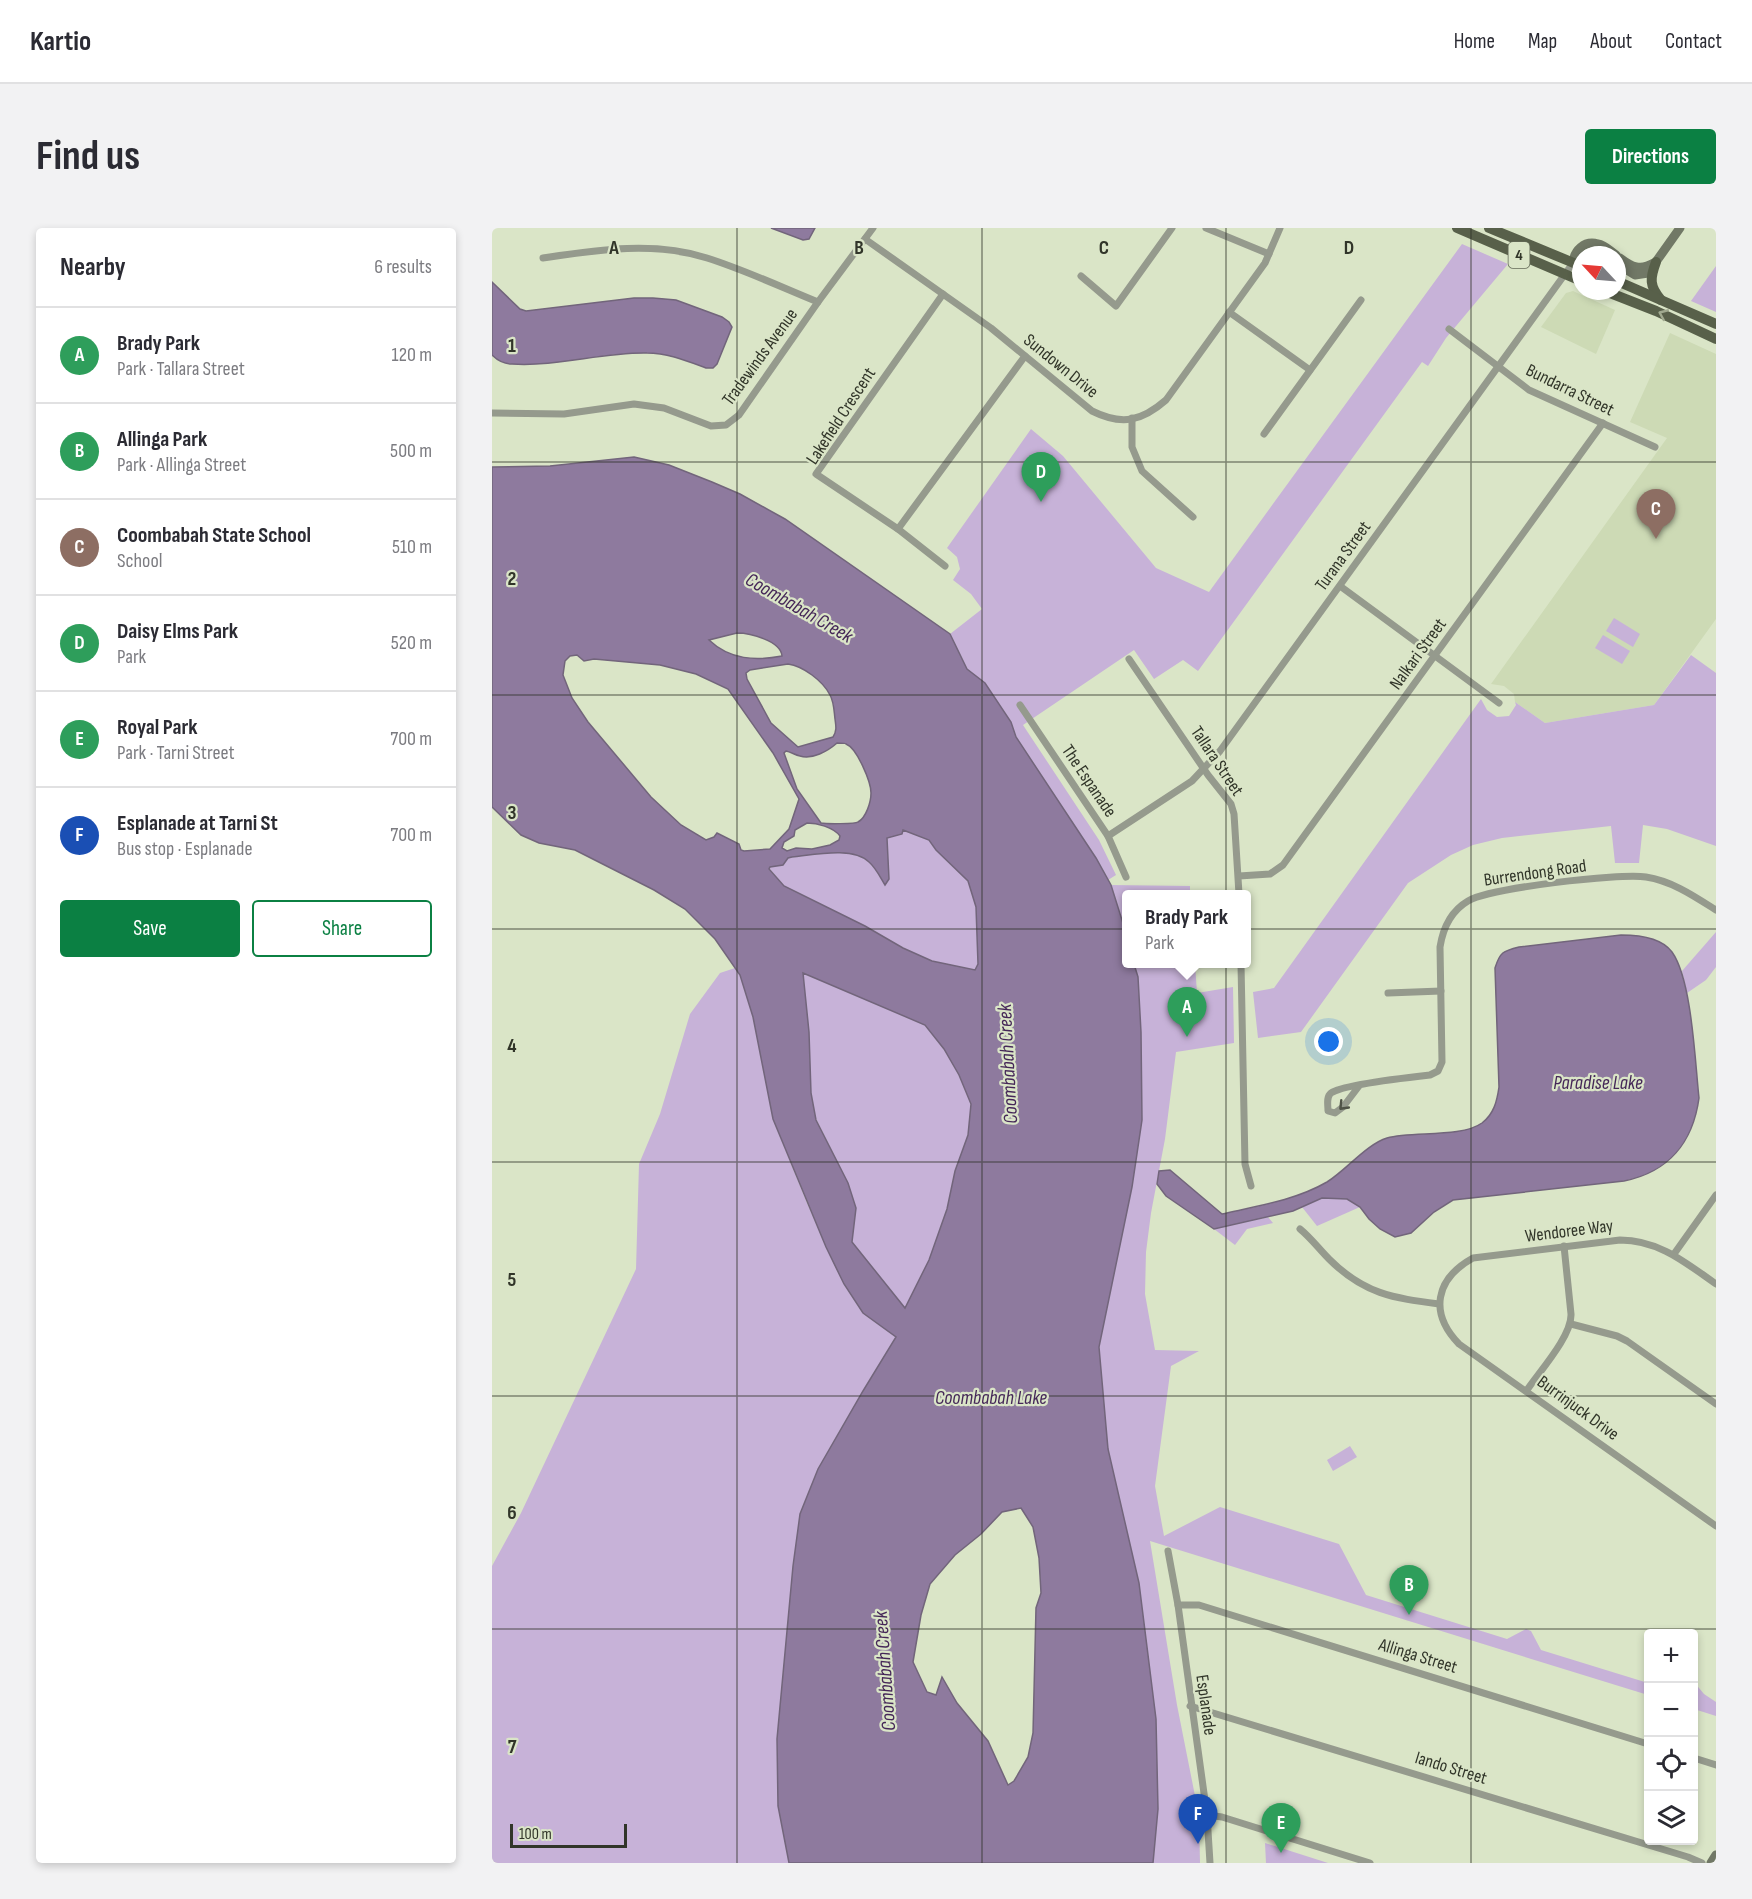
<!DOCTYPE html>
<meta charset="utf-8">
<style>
body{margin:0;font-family:"Sofia Sans Condensed",sans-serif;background:#f2f2f3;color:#2b2b33}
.controls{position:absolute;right:18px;bottom:18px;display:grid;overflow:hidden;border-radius:6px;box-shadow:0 3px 9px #0003}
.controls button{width:54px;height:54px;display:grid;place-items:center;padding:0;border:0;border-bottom:2px solid #e1e1e2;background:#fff;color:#2b2b33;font:30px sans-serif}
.compass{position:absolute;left:1080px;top:18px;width:54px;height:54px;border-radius:50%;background:#fff;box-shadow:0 3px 9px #0003;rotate:296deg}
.scale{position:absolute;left:18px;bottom:15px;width:117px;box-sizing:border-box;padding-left:6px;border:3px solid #313529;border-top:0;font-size:16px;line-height:21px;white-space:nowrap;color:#313529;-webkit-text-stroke:4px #dae5c7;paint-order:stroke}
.you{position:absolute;left:837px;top:814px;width:21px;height:21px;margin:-15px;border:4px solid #fff;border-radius:50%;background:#1a73e8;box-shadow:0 0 0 9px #1a73e833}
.badge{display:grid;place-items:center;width:39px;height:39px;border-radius:50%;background:#0b8043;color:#fff;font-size:20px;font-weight:700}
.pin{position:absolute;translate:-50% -50px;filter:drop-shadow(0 2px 3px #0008)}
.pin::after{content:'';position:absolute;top:32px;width:21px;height:18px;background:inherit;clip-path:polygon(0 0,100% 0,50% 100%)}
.popup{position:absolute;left:630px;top:662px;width:129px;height:78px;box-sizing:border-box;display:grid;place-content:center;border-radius:6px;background:#fff;filter:drop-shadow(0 2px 4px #0005);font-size:20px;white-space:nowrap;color:#7c7c81}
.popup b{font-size:22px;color:#2b2b33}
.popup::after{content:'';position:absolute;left:50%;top:100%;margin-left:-12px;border:12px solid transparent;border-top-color:#fff}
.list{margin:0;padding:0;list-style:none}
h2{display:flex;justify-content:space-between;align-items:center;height:78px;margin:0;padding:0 24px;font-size:26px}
h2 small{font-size:20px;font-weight:400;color:#7c7c81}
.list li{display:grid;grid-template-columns:39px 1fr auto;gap:18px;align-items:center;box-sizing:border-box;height:96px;padding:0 24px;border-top:2px solid #e1e1e2}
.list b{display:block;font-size:22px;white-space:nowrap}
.list p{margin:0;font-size:20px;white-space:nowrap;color:#7c7c81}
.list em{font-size:20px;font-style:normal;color:#7c7c81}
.actions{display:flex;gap:12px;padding:18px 24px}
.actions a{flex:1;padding:14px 0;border:2px solid #0b8043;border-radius:6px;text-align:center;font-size:21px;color:#0b8043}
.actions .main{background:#0b8043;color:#fff}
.icon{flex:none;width:33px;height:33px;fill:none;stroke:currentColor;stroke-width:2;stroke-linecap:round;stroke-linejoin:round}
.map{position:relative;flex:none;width:1224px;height:1635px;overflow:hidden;border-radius:6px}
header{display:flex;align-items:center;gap:36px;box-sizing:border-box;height:84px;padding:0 30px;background:#fff;border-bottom:2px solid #e1e1e2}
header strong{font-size:28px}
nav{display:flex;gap:33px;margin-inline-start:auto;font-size:21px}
.intro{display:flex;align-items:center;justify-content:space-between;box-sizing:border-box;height:144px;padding:0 36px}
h1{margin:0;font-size:42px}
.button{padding:15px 27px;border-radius:6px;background:#0b8043;color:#fff;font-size:21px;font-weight:700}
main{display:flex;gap:36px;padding:0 36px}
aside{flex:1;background:#fff;border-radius:6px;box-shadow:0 3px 9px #0003}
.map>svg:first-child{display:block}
.built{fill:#cddab5}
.green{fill:#c7b2d8}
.water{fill:#8e7a9e;stroke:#72657b;stroke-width:1.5;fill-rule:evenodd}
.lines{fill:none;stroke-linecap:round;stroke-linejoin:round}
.street{stroke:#959a8d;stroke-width:7}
.secondary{stroke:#717866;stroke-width:9}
.primary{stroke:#58604a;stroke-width:10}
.oneway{stroke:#a0a98f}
.oneway2{stroke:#4f5347}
.grid{fill:none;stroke:#313529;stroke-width:1.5;stroke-opacity:0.55}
.labels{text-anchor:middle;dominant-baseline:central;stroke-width:4.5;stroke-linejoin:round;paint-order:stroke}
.shield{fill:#dae5c7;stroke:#646a58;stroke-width:1.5}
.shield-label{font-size:16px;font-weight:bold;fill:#313529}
.street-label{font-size:18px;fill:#313529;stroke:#dae5c7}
.water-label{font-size:20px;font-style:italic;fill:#452758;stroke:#dae5c7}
.grid-label{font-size:20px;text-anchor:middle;font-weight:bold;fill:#313529;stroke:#dae5c7;stroke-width:4.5;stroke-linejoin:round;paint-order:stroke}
</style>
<header>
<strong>Kartio</strong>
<nav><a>Home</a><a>Map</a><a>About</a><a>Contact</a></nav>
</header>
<div class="intro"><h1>Find us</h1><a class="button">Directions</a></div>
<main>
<aside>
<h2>Nearby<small>6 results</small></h2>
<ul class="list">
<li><span class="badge" style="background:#2e9e5b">A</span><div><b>Brady Park</b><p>Park · Tallara Street</p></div><em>120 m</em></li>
<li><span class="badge" style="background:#2e9e5b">B</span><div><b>Allinga Park</b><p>Park · Allinga Street</p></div><em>500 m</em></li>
<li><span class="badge" style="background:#8d6e63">C</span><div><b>Coombabah State School</b><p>School</p></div><em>510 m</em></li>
<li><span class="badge" style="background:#2e9e5b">D</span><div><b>Daisy Elms Park</b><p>Park</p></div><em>520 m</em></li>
<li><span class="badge" style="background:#2e9e5b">E</span><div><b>Royal Park</b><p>Park · Tarni Street</p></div><em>700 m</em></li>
<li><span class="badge" style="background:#1a4fb4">F</span><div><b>Esplanade at Tarni St</b><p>Bus stop · Esplanade</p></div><em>700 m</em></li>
</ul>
<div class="actions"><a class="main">Save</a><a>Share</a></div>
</aside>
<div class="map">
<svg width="1224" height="1635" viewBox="0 0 1224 1635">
<rect width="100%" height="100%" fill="#dae5c7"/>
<g class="built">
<path d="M1081 63 1123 82 1104 126 1049 99 1074 65Z"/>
<path d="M1178 105 1224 126V391L1162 477 1053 495 1023 474 1022 466 1012 458 999 456 1175 210 1138 194Z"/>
</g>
<g class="green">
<path d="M970 16 1016 36 954 110 936 138 930 134 706 443 691 432 662 451 642 422 531 497 607 612 624 647 616 652 604 630 524 509 519 494 493 456 475 441 458 406 490 381 479 366 461 352 468 341 465 329 455 320 539 201 571 228 664 340 717 364Z"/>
<path d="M1224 38V84L1199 73Z"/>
<path d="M1122 390 1148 406 1141 419 1114 403Z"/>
<path d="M1111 407 1138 423 1130 436 1103 420Z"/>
<path d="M1199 427 1224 445V618L1175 601 1151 597 1147 635H1123L1119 598 1010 610 981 617 959 627 916 655 809 804 766 810 761 764 782 760 989 471 995 482 1005 489 1017 488 1024 477 1023 474 1053 495 1162 477Z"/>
<path d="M411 602 437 612 444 622 476 653 484 679 486 736 483 742 440 733 411 720 373 698 292 658 277 640 278 639 291 637 296 630 300 629C317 627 351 620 367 627 378 632 388 643 397 651L395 610 409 606Z"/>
<path d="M619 657 698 658V666H635V708Z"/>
<path d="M1224 704V739L1214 752 1195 765 1190 743Z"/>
<path d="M642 736H703L705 765 741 759 742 815 684 824 673 911 659 985 654 1024 653 1066 663 1122 707 1123 679 1138 663 1258 672 1308 728 1279 847 1316 874 1367 1015 1411 1034 1401 1039 1403 1049 1422 1156 1455V1467L658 1313 685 1477 707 1588 708 1635H661L666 1581 664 1491 647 1355 616 1221 607 1119 640 959 650 892 649 804 646 749Z"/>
<path d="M243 740 248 747 261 789 281 891 315 975 352 1056 371 1085 405 1109 371 1163 326 1241 308 1286 301 1338 285 1511 286 1578 297 1635H0V1338L29 1285 144 1041 147 936 168 886 198 786 228 745Z"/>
<path d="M311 745 433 797 452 821 467 847 479 876 476 907 463 943 455 981 437 1032 413 1080 360 1014 364 980 356 955 324 891 319 865 317 804Z"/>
<path d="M830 970 855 971 868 979 825 998 810 979Z"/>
<path d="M776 989 781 995 755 1001 743 1017 722 1001Z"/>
<path d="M858 1218 865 1229 841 1243 835 1232Z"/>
<path d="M1202 1454 1212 1466 1224 1474V1488L1202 1481Z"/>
<path d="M773 1615 836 1635H774Z"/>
</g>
<g class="water">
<path d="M279 0H323L317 11 311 12Z"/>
<path d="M0 54 28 81 34 83 142 70H161L184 72 230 89 237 94 240 99 225 136 221 140H214C195 133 176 125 155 125 110 124 65 139 20 136 13 136 5 132 0 127Z"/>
<path d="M142 229 177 237 220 254 248 266 293 291 458 406 475 441 493 455 519 494 524 509 604 630 619 657 635 708V736H642L646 749 649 804 650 892 640 959 607 1119 616 1221 647 1355 664 1491 666 1581 661 1635H297L286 1578 285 1511 301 1338 308 1286 326 1241 371 1163 404 1109 371 1085 352 1056 334 1019 281 891 261 789 248 747 223 711 193 681 162 662 83 622 47 615 29 607 0 579V239L58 238ZM245 405C258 405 289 413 290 428 264 433 238 432 217 412ZM85 427 92 433 102 431 168 437 204 446 236 461 281 525 307 571 297 601 278 621 252 623 249 622 247 616 225 605 222 609 214 612 189 597 159 569 96 494 80 470 71 447 73 433 78 428ZM296 436C311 438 331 453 338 467 342 474 342 483 343 491 344 498 345 503 341 509L306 519 279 495 255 451 254 445 258 442ZM345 515C346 515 354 515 354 516 365 520 379 554 379 565 379 574 374 590 366 594 364 596 334 596 329 595L305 561 292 525 294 523C299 524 303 527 308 528 320 532 336 523 345 515ZM315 595C325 595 341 599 348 608L347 612 338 617 320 621 304 620 295 623 290 620 292 614 302 608 303 602ZM411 602 437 612 444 622 476 653 484 679 486 736 483 742 440 733 411 720 373 698 292 658 277 641 278 639 291 637 296 630 300 629C321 627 361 618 377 634 384 640 388 649 393 657L397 651 395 610 410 606ZM311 745 433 797 452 821 467 847 479 876 476 907 463 943 455 981 437 1032 413 1080 360 1014 364 980 356 955 324 892 319 865 317 804ZM529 1280 541 1299 547 1330 549 1365 544 1380 541 1505 536 1529 522 1553 516 1557 496 1513 465 1475 450 1449 444 1467 435 1464 421 1434 429 1387 438 1356 463 1327 489 1306 510 1284Z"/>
<path d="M1129 707C1145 707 1169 709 1180 724 1200 752 1203 834 1207 870 1201 914 1177 944 1132 953L961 972 942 984 919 1005 903 1009 888 1001 877 991 868 979 855 971 830 970 801 983 722 1001 674 968 665 956 667 943 678 942 730 986C766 978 804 972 835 954 854 942 875 916 895 910 921 903 969 910 990 895 1002 886 1005 873 1007 859L1003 740C1008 724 1011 723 1027 719Z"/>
</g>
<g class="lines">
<g class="street">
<path d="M714 0 777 26"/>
<path d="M373 11 499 100 600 183C630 198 650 193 674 172L773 35 788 0"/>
<path d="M51 30C105 22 162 13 215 30 253 42 289 59 326 74"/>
<path d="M589 48 624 78 680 0"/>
<path d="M451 66 324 246 406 301 453 338"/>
<path d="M737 84 818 142"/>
<path d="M957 101 1037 162 1163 219"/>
<path d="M0 185 72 186 142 176 172 180 219 198 234 197 247 187 326 74 381 0"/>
<path d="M640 190V219L650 243 701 289"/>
<path d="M772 206 869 72"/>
<path d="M406 301 533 128"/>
<path d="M848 358 1007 475"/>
<path d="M637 431 716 547 739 576 742 586 747 666"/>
<path d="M528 477 616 608 634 649"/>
<path d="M616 608 700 553 728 523 1081 35"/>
<path d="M747 648 778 646 791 637 1111 195"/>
<path d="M749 736 753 936 759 958"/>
<path d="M896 765 949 763"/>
<path d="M867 858 851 879 843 885 836 883C836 877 834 869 839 865 850 857 920 849 938 847L946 843 950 834 948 719C951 700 959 683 976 673 998 660 1126 645 1154 649 1180 653 1202 668 1224 682"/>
<path d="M808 1001C819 1010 827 1021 837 1031 872 1066 901 1070 947 1076"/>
<path d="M1182 1026 1224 967"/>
<path d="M1224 1056C1194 1035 1167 1012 1128 1012L981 1030C943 1051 937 1085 967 1116L1224 1298"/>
<path d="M1079 1096 1125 1108 1135 1113 1224 1176"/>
<path d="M1035 1162C1047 1144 1080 1108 1079 1086L1072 1018"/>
<path d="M676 1323 686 1377 715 1587 718 1635"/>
<path d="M686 1377H707L1156 1516"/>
<path d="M698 1478 1196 1629 1210 1635"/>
<path d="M1202 1530 1224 1537"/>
<path d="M715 1587 730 1589 878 1635"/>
</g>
<g class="secondary">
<path d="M1095 27 1103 25 1113 27"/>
<path d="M1128 30C1140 39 1148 43 1162 35"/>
<path d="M1081 35C1082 23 1092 12 1106 16 1113 17 1118 23 1124 27"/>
<path d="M1125 36 1143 47 1156 45 1188 0"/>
<path d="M1219 1635 1224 1627"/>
</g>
<g class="primary">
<path d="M965 0 1089 53"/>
<path d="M997 0 1089 38"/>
<path d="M1164 34C1158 50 1157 58 1169 72"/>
<path d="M1125 53 1224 96"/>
<path d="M1113 63 1164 83 1224 111"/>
</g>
</g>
<defs><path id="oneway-chevron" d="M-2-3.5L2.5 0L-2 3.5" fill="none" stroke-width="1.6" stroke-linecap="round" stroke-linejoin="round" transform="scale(1.5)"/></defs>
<use class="oneway" href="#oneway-chevron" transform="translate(1171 86) rotate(-157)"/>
<use class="oneway2" href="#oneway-chevron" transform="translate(851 878) rotate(134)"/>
<path class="grid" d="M245 0V1635M490 0V1635M734 0V1635M979 0V1635M0 234H1224M0 467H1224M0 701H1224M0 934H1224M0 1168H1224M0 1401H1224"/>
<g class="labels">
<rect class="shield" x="1016.5" y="14" width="21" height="26" rx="4.5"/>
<g class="shield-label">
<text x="1027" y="27">4</text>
</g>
<g class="street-label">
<text transform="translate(268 129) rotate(-54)">Tradewinds Avenue</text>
<text transform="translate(569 138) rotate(39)">Sundown Drive</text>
<text transform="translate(1078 162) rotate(26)">Bundarra Street</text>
<text transform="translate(349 188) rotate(-57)">Lakefield Crescent</text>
<text transform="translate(851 328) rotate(-54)">Turana Street</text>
<text transform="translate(926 426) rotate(-54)">Nalkari Street</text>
<text transform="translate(725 533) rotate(56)">Tallara Street</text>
<text transform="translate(597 553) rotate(56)">The Espanade</text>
<text transform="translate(1043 645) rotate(-8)">Burrendong Road</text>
<text transform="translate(1077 1003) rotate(-7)">Wendoree Way</text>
<text transform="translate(1086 1180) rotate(36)">Burrinjuck Drive</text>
<text transform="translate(926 1428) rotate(17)">Allinga Street</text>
<text transform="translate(714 1477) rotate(82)">Esplanade</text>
<text transform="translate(959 1540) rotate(17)">Iando Street</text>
</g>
<g class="water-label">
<text transform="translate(307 380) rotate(30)">Coombabah Creek</text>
<text transform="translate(516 836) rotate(-93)">Coombabah Creek</text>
<text x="1106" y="855">Paradise Lake</text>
<text x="499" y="1170">Coombabah Lake</text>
<text transform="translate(393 1443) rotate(-94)">Coombabah Creek</text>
</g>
</g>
<g class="grid-label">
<text x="122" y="26">A</text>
<text x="367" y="26">B</text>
<text x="612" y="26">C</text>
<text x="857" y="26">D</text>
<text x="20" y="124">1</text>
<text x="20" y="357">2</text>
<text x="20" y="591">3</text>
<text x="20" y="824">4</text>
<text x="20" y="1058">5</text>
<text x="20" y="1291">6</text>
<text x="20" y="1525">7</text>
</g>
</svg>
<div class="controls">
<button>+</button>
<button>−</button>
<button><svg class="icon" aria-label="locate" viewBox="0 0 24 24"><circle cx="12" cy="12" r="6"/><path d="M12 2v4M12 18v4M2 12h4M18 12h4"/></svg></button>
<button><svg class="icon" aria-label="layers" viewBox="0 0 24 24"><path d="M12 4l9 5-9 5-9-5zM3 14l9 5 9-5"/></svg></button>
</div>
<svg class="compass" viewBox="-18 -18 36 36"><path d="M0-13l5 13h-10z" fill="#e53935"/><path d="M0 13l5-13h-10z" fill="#7c7c81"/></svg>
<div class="scale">100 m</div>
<div class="you"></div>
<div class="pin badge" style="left:695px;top:809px;background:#2e9e5b">A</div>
<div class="popup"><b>Brady Park</b>Park</div>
<div class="pin badge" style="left:917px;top:1387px;background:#2e9e5b">B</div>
<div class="pin badge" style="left:1164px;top:311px;background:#8d6e63">C</div>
<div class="pin badge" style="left:549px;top:274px;background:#2e9e5b">D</div>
<div class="pin badge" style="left:789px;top:1625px;background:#2e9e5b">E</div>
<div class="pin badge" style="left:706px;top:1616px;background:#1a4fb4">F</div>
</div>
</main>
